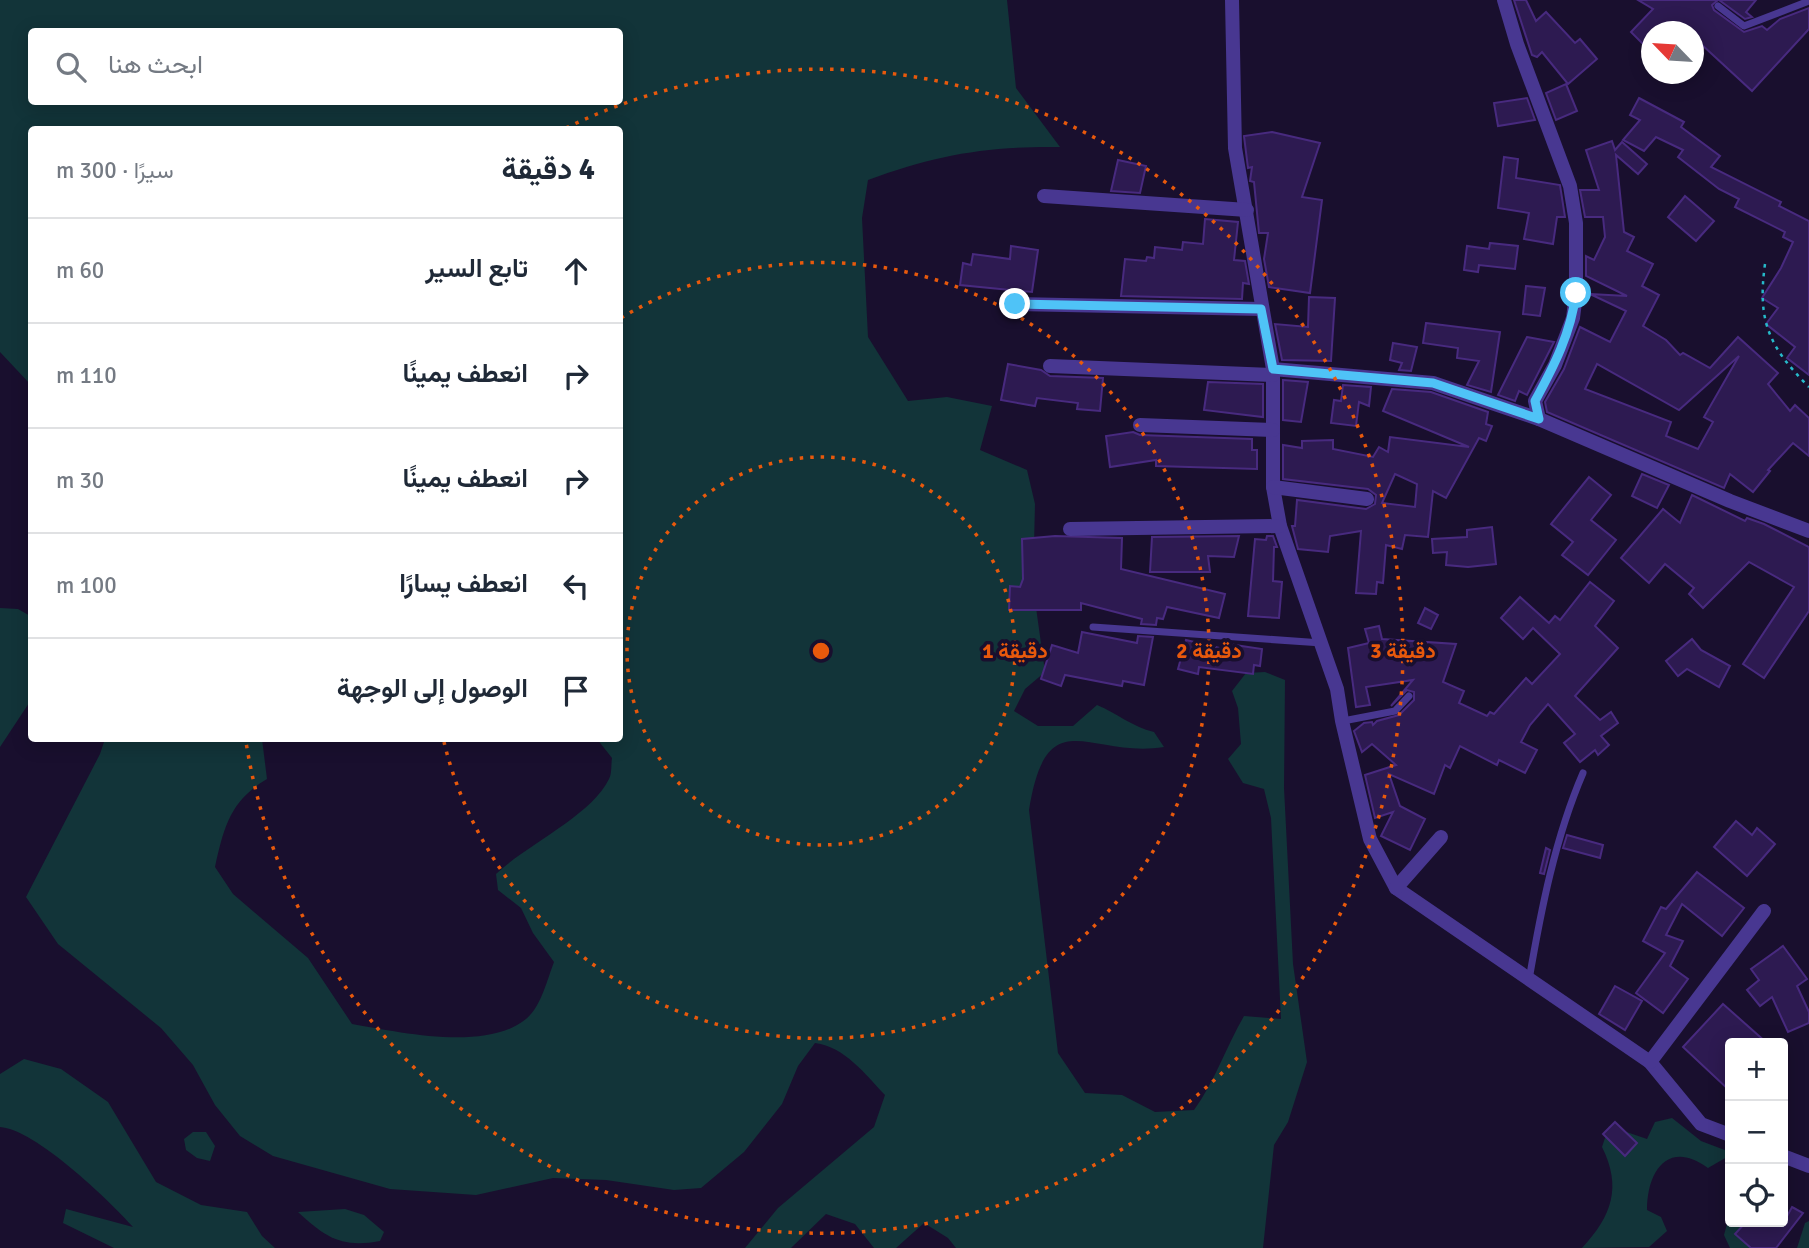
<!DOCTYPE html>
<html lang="ar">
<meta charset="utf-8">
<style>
body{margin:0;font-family:Signika,Vazirmatn,sans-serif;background:#f6f6f7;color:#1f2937;direction:rtl}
.controls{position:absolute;right:21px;bottom:21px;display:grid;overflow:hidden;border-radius:7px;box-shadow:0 4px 18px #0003}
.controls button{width:63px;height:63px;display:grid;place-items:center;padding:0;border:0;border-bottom:2px solid #e0e1e3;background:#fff;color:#1f2937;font:35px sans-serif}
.compass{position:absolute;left:1641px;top:21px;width:63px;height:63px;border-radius:50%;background:#fff;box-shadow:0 4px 18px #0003;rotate:295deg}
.stop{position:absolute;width:21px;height:21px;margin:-16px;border:5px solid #4fc3f7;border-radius:50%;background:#fff}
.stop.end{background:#4fc3f7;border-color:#fff;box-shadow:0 2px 7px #0008}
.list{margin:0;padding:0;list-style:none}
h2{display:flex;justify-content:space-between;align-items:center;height:91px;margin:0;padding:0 28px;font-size:30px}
h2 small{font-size:23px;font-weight:400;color:#747a83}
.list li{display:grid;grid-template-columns:46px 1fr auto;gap:21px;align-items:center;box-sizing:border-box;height:105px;padding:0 28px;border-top:2px solid #e0e1e3}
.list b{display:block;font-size:26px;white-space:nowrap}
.list em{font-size:23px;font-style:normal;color:#747a83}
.icon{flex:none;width:38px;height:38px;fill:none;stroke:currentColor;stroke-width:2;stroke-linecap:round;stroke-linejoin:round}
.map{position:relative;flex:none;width:1809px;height:1248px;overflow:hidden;direction:ltr}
.search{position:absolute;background:#fff;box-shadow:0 4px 18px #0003;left:28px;top:28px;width:595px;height:77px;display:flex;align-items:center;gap:18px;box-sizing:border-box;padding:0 24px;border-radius:7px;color:#747a83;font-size:26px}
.panel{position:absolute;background:#fff;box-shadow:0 4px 18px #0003;left:28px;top:126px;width:595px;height:616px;border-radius:7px;direction:rtl}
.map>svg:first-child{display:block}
.green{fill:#123439;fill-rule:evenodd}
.building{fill:#2d1a51;stroke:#482a7f;stroke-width:2;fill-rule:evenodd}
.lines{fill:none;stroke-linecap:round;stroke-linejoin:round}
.path{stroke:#26baca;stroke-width:2.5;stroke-dasharray:3.5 5;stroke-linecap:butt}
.service{stroke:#483791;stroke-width:7}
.minor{stroke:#483791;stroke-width:14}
.route{stroke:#4fc3f7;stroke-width:9}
.ring{fill:none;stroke:#e8590c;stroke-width:3.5;stroke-dasharray:3.5 7}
.centre{fill:#e8590c;stroke:#190f2e;stroke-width:3.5}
.ring-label{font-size:21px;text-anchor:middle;font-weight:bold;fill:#e8590c;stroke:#190f2e;stroke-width:7;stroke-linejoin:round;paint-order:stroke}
</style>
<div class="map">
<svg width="1809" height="1248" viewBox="0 0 1809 1248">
<rect width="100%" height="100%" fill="#190f2e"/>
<g class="green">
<path d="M0 0H1007L1016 88 1060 147C987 146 935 155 868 180L862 218 868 337 908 401 947 397 992 406 980 450 1027 470 1035 504 1033 586 1045 672 1025 689 1014 711 1038 726H1073L1097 705C1117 713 1132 727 1154 732L1164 747C1089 759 1047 698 1029 810L1058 1053 1085 1093 1122 1095 1155 1112 1194 1110C1215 1081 1226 1047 1244 1016L1281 1019 1271 818 1264 789 1243 783 1228 759 1241 744 1238 708 1232 691 1246 673 1265 672 1285 680 1284 788 1293 964 1307 1062 1288 1122 1274 1145 1263 1248H956L948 1238 924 1223 896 1248H874L855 1224 826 1214 791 1248H745L778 1208 874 1127 885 1095C865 1074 845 1047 815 1043L798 1066 782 1104 744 1152 701 1188 674 1190 606 1180 553 1178 476 1195 390 1189 273 1156 240 1136 215 1105 193 1065 161 1028 58 944 26 897 100 754 105 739H262L267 779C230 801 224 827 215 867L233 894 308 958 352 1024C399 1032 486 1052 526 1019 541 1007 547 980 554 962L533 933 521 908 498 890 496 874C526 845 591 816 609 779 612 774 611 764 612 758L597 739 620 738V130H32L31 385 0 352ZM32 32H620V102H32Z"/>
<path d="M0 608 18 609 32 617 31 700 0 747Z"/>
<path d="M24 1059 61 1069 108 1102 156 1182 201 1205 247 1212 262 1236 275 1248H114L63 1223 66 1209 133 1227C109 1200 35 1129 0 1127V1074Z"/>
<path d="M1672 1118 1701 1141 1730 1152V1159L1727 1157 1708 1168C1669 1139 1647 1170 1647 1210L1661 1217 1667 1231 1649 1247 1582 1248C1612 1216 1622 1187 1602 1147L1609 1126 1647 1139 1655 1122Z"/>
<path d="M193 1132H206L215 1146 210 1161 197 1158 186 1150 184 1139Z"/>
<path d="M345 1209 364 1215 384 1232 380 1241C342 1248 326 1238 298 1212Z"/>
<path d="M1730 1213V1222H1748L1751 1235 1764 1248H1730L1724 1235Z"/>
<path d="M1809 1221V1248H1797L1805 1223Z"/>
</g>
<g class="building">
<path d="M1514 0H1526L1536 21 1546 12 1575 43 1580 39 1597 59 1568 84 1542 52 1537 57 1532 55Z"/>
<path d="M1638 0H1718L1712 5 1714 10 1744 32 1762 26 1767 30 1780 19 1809 8V29L1752 91 1701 44 1693 53V32H1651V52L1631 32 1653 9Z"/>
<path d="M1719 0H1756L1746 12 1752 17 1745 19Z"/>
<path d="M1566 84 1577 111 1556 120 1546 93Z"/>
<path d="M1527 98 1535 120 1498 126 1494 103Z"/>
<path d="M1639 98 1684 122 1681 127 1720 156 1711 167 1781 202 1779 206 1809 221V375L1787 358 1795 347 1766 324 1778 308 1762 298 1781 268 1793 242 1783 237 1785 232 1735 207 1739 199 1719 189 1678 157 1683 150 1656 137 1644 151 1623 140 1640 120 1630 115Z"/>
<path d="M1272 132 1320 143 1302 197 1322 200 1310 293 1269 287 1264 259 1268 233H1259L1254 182 1250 181 1252 167 1248 168 1244 136Z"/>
<path d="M1612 141 1615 150 1622 142 1647 164 1638 174 1616 155 1624 232 1634 237 1627 251 1653 264 1642 286 1659 295 1643 326 1666 340 1680 355 1683 353 1710 368 1738 337 1778 373 1768 384 1790 411 1795 405 1809 418V456L1793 443 1768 470 1770 471 1753 492 1730 474 1724 488 1547 412 1545 402 1564 369 1580 327 1610 342 1626 311 1590 294 1627 296 1586 276V256L1594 260 1605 237 1603 217H1585L1580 190H1599L1586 150ZM1739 356 1704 417 1713 422 1698 449 1666 436 1671 422 1585 389 1597 364 1679 410Z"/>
<path d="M1504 157 1518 159 1516 178 1560 185 1565 217H1557L1553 244 1524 239 1529 213 1498 208Z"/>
<path d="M1118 160 1146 166 1140 193 1111 191Z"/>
<path d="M1685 196 1714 221 1696 241 1668 217Z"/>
<path d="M1205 219 1238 222 1234 260 1245 261 1249 284 1243 283 1242 299 1121 296 1125 259 1146 261 1147 257 1154 258 1155 247 1182 250 1183 242 1203 244Z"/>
<path d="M1490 243 1518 246 1515 269 1479 265 1478 272 1464 270 1467 246 1489 249Z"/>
<path d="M1011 246 1038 250 1032 292 960 285 963 263 971 265 973 254 1010 259Z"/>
<path d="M1526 286 1545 288 1540 316 1523 314Z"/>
<path d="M1309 297 1335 298 1331 361 1282 360 1275 324 1308 327Z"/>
<path d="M1426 323 1500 332 1491 392 1467 385 1479 361 1457 358 1458 348 1423 343Z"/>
<path d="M1527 337 1554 342 1527 395 1519 391 1515 401 1498 395Z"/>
<path d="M1393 343 1417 347 1411 371 1399 370 1402 363 1390 360Z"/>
<path d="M1008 364 1041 370 1050 376 1103 378 1100 411 1077 409 1078 403 1037 398 1035 406 1001 400Z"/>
<path d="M1283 380 1308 382 1301 422 1283 420Z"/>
<path d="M1208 382 1263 384V417L1204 410Z"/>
<path d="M1343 385 1371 387 1369 406 1359 402 1356 426 1331 423 1334 400 1341 401Z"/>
<path d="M1392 389 1431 392 1488 412 1486 424 1492 426 1486 441 1479 438 1446 498 1433 491 1428 537 1405 535 1402 549 1386 545 1383 583 1377 582 1376 594 1356 593 1361 531 1330 536 1328 552 1298 549 1292 526H1295L1297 500 1366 509 1375 504 1376 495 1368 489 1283 479V445L1302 448V441L1333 440V449L1373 457 1379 447 1388 452 1390 437 1469 447 1383 411ZM1395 474 1417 484 1415 507 1382 503Z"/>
<path d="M1133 432 1140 435 1252 439V450H1257V469L1156 466V460L1110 467 1106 436Z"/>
<path d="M1642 474 1669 485 1657 508 1632 496Z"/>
<path d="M1589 477 1611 495 1591 520 1616 540 1588 575 1562 555 1573 542 1551 524Z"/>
<path d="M1692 495 1745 521 1747 518 1764 524 1809 547V611L1764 678 1743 664 1794 587 1749 562 1703 608 1689 594 1694 588 1665 564 1649 583 1621 558 1663 509 1680 523Z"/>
<path d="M1492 527 1496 564 1468 567 1446 565 1447 552 1433 553 1432 539 1467 537V530Z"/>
<path d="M1055 536 1122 538 1121 569 1225 594 1219 618 1167 607 1163 619 1157 618 1156 625 1141 624 1142 619 1081 603V610H1009L1010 586 1020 587 1023 579 1022 539Z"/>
<path d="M1239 536 1234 557 1208 556 1210 572H1150L1152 537Z"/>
<path d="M1267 536H1273L1277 547H1274L1273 581 1282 582 1279 618 1248 616 1255 539 1266 540Z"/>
<path d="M1590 582 1614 601 1595 626 1618 648 1575 696 1600 720 1611 712 1618 723 1601 736 1609 745 1598 755 1595 750 1580 762 1564 743 1575 734 1548 704 1530 725 1521 742 1537 750 1525 773 1499 760 1497 765 1460 746 1450 768 1445 765 1434 794 1389 774 1400 806 1425 819 1410 850 1381 836 1393 812 1375 818 1365 775 1396 765 1372 744 1362 752 1354 731 1364 723 1372 722 1373 725 1377 721 1399 715 1414 700V692L1407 690 1391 706 1413 680 1366 687 1370 705 1356 707 1348 648 1369 643 1365 629 1379 626 1382 639 1456 644 1443 682 1464 691 1459 703 1487 716 1490 712 1494 714 1526 678 1532 684 1560 654 1533 628 1523 639 1501 618 1520 597 1549 623 1555 616 1560 620Z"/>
<path d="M1425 608 1438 615 1431 629 1418 623Z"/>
<path d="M1082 632 1137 643 1138 636 1153 637 1144 685 1123 681 1122 686 1065 675 1061 686 1041 679 1052 645 1078 653Z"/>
<path d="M1692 639 1701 650 1730 666 1719 687 1687 669 1678 676 1666 661Z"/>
<path d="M1186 640 1228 650V644L1262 649 1260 666 1254 665 1253 674 1199 667 1198 674 1178 669Z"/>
<path d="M1736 821 1752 835 1757 828 1775 844 1747 876 1714 847Z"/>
<path d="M1567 835 1603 845 1600 858 1563 848Z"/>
<path d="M1546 848 1550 850 1544 874 1540 873Z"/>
<path d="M1697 872 1744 908 1722 936 1682 904 1666 935 1683 941 1670 966 1688 979 1663 1013 1636 993 1665 953 1643 941 1661 907 1666 909Z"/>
<path d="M1783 946 1807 979 1797 986 1809 1012V1023L1788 1032 1772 997 1760 1006 1747 990 1759 980 1751 969Z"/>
<path d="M1615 986 1642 1001 1625 1030 1599 1014Z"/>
<path d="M1723 1004 1767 1043H1730V1091L1683 1047Z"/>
<path d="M1615 1122 1637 1143 1625 1156 1603 1134Z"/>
<path d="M1792 1207 1803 1213 1776 1248H1751L1735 1234 1746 1222H1784Z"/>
</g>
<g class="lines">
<path class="path" d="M1765 264C1757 321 1769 347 1809 387"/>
<g class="service">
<path d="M1718 6 1744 26 1809 1"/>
<path d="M1093 627 1322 643"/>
<path d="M1343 721 1395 711 1409 696"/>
<path d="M1529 980C1541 910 1555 838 1583 773"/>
</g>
<g class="minor">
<path d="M1232 0 1235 148 1273 369V487L1280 526 1337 689 1342 721 1370 839 1396 888 1650 1062 1701 1124 1730 1135"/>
<path d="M1504 0 1517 44 1570 186 1576 223V294L1573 318 1555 365 1535 401 1539 419 1730 501 1809 531"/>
<path d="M1044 196 1247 210"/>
<path d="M1015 304 1261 309"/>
<path d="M1050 366 1273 375"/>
<path d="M1273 369 1433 383 1539 419"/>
<path d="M1140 425 1273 430"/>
<path d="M1273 487 1367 499"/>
<path d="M1070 529 1280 526"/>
<path d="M1396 888 1441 837"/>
<path d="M1650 1062 1764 911"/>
<path d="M1783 1156 1809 1166"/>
</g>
</g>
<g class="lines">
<path class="route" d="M1015 304 1261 309 1273 369 1433 383 1539 419 1535 401C1554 366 1571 333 1576 293"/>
</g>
<g class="ring">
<circle cx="821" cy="651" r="194"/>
<path d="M621 318A388 388 0 1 1 444 742"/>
<path d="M566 128A582 582 0 1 1 246 742"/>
</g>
<circle cx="821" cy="651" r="10" class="centre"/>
<g class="ring-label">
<text x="1015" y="658">1 دقيقة</text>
<text x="1209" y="658">2 دقيقة</text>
<text x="1403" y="658">3 دقيقة</text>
</g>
</svg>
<div class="controls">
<button>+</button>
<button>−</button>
<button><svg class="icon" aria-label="locate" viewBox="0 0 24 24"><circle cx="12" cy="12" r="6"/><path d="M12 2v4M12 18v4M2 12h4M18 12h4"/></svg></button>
</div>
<svg class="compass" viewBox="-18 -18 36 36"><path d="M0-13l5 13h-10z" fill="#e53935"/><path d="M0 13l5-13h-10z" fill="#747a83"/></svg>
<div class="stop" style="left:1576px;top:293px"></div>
<div class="stop end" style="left:1015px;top:304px"></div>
<div class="search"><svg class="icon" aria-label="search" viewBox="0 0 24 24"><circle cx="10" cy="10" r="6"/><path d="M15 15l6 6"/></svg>ابحث هنا</div>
<section class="panel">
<h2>4 دقيقة<small>سيرًا · 300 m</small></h2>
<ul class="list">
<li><svg class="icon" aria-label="ahead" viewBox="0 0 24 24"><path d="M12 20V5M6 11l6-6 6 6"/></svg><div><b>تابع السير</b></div><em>60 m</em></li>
<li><svg class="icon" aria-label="right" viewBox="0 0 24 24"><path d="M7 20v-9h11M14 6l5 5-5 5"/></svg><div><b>انعطف يمينًا</b></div><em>110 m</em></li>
<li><svg class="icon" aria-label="right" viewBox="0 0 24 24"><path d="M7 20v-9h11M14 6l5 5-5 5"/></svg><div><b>انعطف يمينًا</b></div><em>30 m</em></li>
<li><svg class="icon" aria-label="left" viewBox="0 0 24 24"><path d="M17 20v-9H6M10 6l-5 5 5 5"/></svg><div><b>انعطف يسارًا</b></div><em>100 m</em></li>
<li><svg class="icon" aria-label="arrive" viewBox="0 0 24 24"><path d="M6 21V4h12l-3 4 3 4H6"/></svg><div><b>الوصول إلى الوجهة</b></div></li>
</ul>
</section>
</div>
